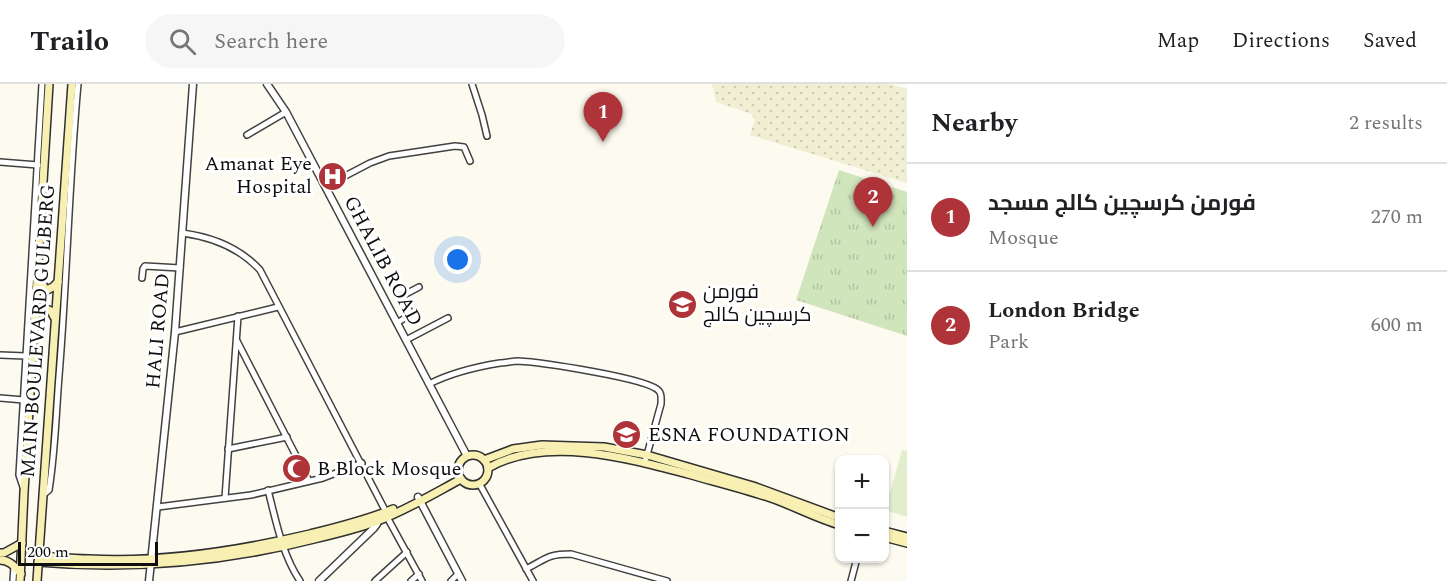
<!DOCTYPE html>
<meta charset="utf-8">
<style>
body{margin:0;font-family:Spectral,Cairo,serif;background:#f6f6f6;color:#202124}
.controls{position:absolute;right:18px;bottom:18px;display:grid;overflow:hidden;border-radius:12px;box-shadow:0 2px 4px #0004}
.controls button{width:54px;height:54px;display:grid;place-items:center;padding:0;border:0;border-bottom:2px solid #e0e0e0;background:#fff;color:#202124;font:30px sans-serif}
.scale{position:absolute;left:18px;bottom:15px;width:140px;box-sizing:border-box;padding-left:6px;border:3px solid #0e0e0e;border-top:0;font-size:16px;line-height:21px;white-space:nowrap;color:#0e0e0e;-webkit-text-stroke:4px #fff;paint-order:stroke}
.you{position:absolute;left:458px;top:176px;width:21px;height:21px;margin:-15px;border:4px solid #fff;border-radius:50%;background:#1a73e8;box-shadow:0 0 0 9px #1a73e833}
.badge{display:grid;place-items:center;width:39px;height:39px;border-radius:50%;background:#af3439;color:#fff;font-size:20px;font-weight:700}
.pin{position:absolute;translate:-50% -50px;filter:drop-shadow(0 2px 3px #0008)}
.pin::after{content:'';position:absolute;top:32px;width:21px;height:18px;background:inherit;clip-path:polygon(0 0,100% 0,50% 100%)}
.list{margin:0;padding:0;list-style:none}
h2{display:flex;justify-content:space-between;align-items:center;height:78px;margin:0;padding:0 24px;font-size:26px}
h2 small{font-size:20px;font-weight:400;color:#757577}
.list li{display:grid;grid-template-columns:39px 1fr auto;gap:18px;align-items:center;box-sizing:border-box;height:108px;padding:0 24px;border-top:2px solid #e0e0e0}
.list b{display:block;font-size:22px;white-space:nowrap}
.list p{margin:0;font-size:20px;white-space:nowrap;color:#757577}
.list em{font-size:20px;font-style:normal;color:#757577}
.icon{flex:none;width:33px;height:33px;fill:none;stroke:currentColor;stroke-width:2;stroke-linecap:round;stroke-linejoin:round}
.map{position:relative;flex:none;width:907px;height:497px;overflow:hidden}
header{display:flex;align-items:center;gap:36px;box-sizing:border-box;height:84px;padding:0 30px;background:#fff;border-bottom:2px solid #e0e0e0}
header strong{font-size:28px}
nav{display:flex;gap:33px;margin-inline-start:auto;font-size:21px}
.search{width:420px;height:54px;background:#f6f6f6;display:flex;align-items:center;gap:15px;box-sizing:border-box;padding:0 21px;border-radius:33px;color:#757577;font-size:22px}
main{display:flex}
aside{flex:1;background:#fff}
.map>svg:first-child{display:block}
.farmland{fill:url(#farmland-dots)}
.grass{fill:url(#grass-tufts)}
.pitch{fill:#e2edce}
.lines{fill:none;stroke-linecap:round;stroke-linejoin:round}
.minor-casing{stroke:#414141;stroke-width:8}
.tertiary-casing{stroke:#414141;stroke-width:9}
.secondary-casing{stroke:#303030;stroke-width:10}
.minor{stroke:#fff;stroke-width:5}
.tertiary{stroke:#fff;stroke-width:6}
.secondary{stroke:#f7f0b2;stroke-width:7}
.labels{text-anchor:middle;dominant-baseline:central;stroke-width:6;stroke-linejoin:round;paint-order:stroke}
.poi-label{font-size:20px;fill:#0e0e0e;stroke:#fff;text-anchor:start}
.street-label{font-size:20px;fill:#0e0e0e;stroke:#fff}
</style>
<header>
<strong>Trailo</strong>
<div class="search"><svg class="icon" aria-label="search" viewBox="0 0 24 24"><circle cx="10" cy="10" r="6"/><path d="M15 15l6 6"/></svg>Search here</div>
<nav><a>Map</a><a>Directions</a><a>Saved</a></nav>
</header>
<main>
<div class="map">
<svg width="907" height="497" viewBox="0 0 907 497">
<defs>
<pattern id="farmland-dots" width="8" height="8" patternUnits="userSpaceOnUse" patternTransform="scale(1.5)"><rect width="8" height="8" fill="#f1efd3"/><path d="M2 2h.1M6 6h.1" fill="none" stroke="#cdccb4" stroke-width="1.8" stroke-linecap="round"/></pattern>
<pattern id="grass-tufts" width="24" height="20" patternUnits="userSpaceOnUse" patternTransform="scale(1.5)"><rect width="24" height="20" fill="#d1e5bd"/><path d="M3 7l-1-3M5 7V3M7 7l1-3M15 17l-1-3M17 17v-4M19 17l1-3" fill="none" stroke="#b2c3a1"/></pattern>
</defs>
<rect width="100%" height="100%" fill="#fdfbf0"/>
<path class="farmland" d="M712 0H890L907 5V99L750 51 755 35 751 30 716 18Z"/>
<path class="grass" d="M839 86 907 108V252L796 216Z"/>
<path class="pitch" d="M902 366 907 367V433L885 426Z"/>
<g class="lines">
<defs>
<g id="minor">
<path d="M472 0 482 31 487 52"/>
<path d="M247 51 286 28"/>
<path d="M0 78 38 81"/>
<path d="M326 102 370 79 389 72 455 62 464 63 470 77"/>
<path d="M182 149C212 153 239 163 260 186L386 428"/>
<path d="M142 194 143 185 145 182 180 184"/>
<path d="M397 239 411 230 402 212 419 203"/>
<path d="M175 248 278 223"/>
<path d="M406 256 448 234"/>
<path d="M237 257 309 397"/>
<path d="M0 271 26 272"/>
<path d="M429 300C451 289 475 283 500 279 506 279 512 277 518 277 538 278 649 294 659 307 662 310 661 316 661 320L645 378"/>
<path d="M0 314 24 316"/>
<path d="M228 365 287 353"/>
<path d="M479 399 533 497"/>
<path d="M23 403 19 391 42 0"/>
<path d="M268 406C276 437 282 470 300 497"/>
<path d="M43 411 49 406C55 369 56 330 59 292 67 195 69 97 78 0"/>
<path d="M225 414 238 232"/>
<path d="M158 423 251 411 323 394 362 379"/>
<path d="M387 433 422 497"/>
<path d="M526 485C546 475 547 470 571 470L667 497"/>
<path d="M13 497 14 482"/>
<path d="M375 497 407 468"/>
<path d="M411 497 419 490"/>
<path d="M451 497 458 490"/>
<path d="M851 497 857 474"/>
</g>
<g id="tertiary">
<path d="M267 0 286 28 467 372"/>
<path d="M418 413 462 497"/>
<path d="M149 497 175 248 193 0"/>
<path d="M319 497 374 444 377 440 376 437"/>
</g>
<g id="secondary">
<path d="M38 192 44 203 47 206 53 203 58 198"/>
<path d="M35 232 39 227 44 224 51 227 54 233"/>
<circle cx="473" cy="386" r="15"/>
<path d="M484 376 513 365 542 361 604 363 647 371 753 402 840 434"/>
<path d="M488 384C545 351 628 374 688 390 716 398 744 405 771 414 794 422 816 434 840 441"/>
<path d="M884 447 907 453"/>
<path d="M884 453 907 459"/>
<path d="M0 469H4L22 459"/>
<path d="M39 472C56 473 72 475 89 475 163 479 238 467 310 450 338 443 367 436 393 425"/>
<path d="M0 476C10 476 15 483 21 490"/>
<path d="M38 478C131 486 224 478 314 455 335 450 356 445 375 438 405 427 433 410 461 395"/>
<path d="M20 497 24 408 49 0"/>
<path d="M37 497 72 0"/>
</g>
</defs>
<use href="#minor" class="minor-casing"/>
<use href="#tertiary" class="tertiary-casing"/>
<use href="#secondary" class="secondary-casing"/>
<use href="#minor" class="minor"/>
<use href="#tertiary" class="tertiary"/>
<use href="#secondary" class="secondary"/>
</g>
<defs>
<symbol id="hospital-disc" viewBox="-11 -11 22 22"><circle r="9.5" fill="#af3439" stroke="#fff"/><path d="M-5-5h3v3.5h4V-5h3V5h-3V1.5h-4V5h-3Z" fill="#fff"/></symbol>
<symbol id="university-disc" viewBox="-11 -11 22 22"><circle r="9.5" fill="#af3439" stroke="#fff"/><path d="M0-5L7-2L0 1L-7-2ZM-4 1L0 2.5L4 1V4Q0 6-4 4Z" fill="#fff"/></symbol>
<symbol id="school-disc" viewBox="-11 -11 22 22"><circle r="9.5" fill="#af3439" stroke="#fff"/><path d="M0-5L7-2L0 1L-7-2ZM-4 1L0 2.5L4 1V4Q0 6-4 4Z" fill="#fff"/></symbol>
<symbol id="mosque-disc" viewBox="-11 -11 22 22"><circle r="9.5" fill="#af3439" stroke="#fff"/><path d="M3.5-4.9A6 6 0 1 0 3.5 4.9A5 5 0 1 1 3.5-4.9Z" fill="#fff"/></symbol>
</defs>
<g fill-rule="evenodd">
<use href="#hospital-disc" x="316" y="76" width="33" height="33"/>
<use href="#university-disc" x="666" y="204" width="33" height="33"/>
<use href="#school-disc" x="610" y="334" width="33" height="33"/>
<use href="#mosque-disc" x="280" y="368" width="33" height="33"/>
</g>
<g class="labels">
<g class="poi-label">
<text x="312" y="80" text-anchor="end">Amanat Eye<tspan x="312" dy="23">Hospital</tspan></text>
<text x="703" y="208">فورمن<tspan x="703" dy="23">کرسچین کالج</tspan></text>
<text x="648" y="351">ESNA FOUNDATION</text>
<text x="317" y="385">B Block Mosque</text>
</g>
<g class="street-label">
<text transform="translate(383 177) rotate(62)">GHALIB ROAD</text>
<text transform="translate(38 247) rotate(-86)">MAIN BOULEVARD GULBERG</text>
<text transform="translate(158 247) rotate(-85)">HALI ROAD</text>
</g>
</g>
</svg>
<div class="controls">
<button>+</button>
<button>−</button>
</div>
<div class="scale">200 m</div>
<div class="you"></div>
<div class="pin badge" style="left:603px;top:58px">1</div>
<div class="pin badge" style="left:873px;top:143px">2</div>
</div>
<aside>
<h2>Nearby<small>2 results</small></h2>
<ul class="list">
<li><span class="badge">1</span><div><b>فورمن کرسچین کالج مسجد</b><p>Mosque</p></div><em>270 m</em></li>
<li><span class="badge">2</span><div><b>London Bridge</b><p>Park</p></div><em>600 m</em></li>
</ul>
</aside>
</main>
